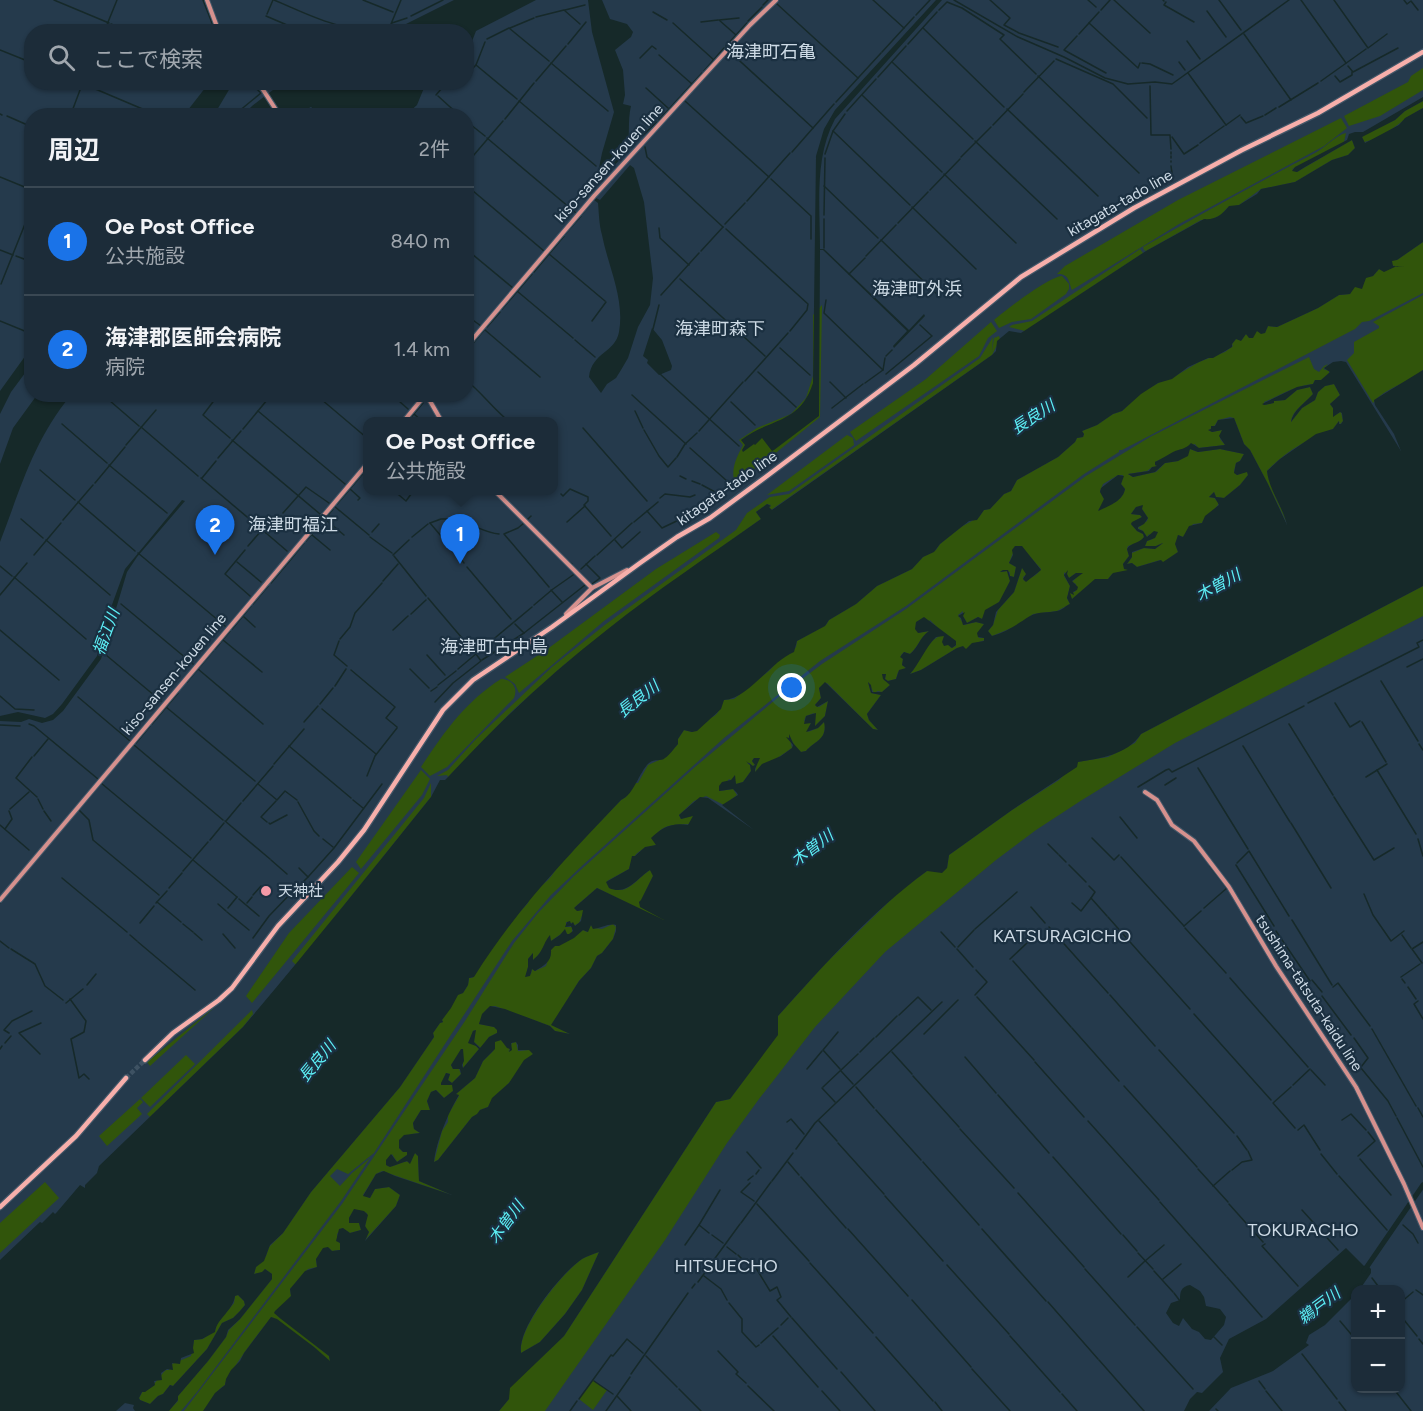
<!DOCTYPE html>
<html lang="ja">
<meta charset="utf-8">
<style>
body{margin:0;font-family:Figtree,"Noto Sans JP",sans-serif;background:#293844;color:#f1f3f6}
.controls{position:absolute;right:18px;bottom:18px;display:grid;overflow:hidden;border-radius:12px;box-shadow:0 2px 4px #0004}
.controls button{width:54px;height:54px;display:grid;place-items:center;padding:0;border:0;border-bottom:2px solid #3a4853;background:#1c2c39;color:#f1f3f6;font:30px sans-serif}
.you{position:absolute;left:792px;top:688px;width:21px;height:21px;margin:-15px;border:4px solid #fff;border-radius:50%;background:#1a73e8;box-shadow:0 0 0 9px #1a73e833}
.badge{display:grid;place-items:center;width:39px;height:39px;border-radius:50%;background:#1a73e8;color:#fff;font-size:20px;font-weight:700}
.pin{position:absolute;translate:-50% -50px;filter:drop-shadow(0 2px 3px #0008)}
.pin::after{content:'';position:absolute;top:32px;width:21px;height:18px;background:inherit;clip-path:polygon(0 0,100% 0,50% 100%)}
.popup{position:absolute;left:363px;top:417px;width:195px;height:78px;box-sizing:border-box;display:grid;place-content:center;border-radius:12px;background:#1c2c39;filter:drop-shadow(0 2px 4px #0005);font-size:20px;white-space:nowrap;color:#a0a7ae}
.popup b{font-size:22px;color:#f1f3f6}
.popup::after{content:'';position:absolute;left:50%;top:100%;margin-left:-12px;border:12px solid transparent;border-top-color:#1c2c39}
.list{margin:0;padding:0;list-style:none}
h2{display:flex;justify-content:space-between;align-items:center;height:78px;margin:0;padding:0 24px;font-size:26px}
h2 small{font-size:20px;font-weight:400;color:#a0a7ae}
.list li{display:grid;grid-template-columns:39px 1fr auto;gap:18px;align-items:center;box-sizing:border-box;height:108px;padding:0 24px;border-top:2px solid #3a4853}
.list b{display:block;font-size:22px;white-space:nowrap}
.list p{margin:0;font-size:20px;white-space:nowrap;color:#a0a7ae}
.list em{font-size:20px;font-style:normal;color:#a0a7ae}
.icon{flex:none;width:33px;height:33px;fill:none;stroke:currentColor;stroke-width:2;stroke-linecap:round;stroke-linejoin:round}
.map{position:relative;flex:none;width:1423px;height:1411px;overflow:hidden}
.search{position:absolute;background:#1c2c39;box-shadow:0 2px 4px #0004;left:24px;top:24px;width:450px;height:66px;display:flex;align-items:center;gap:15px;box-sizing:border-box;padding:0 21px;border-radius:24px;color:#a0a7ae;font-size:22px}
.panel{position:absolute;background:#1c2c39;box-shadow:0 2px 4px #0004;left:24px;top:108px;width:450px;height:294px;border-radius:24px}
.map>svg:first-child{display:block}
.green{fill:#31550b;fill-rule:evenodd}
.water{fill:#162929;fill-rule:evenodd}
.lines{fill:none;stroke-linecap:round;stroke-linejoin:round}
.stream{stroke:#162929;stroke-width:1.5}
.river{stroke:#162929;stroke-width:5}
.primary-tunnel{stroke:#3e5263;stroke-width:4.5;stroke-dasharray:4.5 2;stroke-linecap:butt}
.secondary-casing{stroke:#435768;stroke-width:6}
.primary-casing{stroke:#435768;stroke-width:7}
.secondary{stroke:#d6918e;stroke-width:4}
.primary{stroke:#f7afab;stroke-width:4.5}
.poi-dot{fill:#f49aa7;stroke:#1b3041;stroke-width:2}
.labels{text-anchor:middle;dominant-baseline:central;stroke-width:4.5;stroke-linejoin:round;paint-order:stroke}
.street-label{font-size:15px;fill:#cddae5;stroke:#1b3041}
.poi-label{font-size:15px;fill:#cddae5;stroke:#1b3041;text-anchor:start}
.water-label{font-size:16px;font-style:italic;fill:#5ceef5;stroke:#1b3041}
.quarter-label{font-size:18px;fill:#cddae5;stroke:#1b3041}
</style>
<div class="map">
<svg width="1423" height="1411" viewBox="0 0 1423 1411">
<rect width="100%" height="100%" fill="#253a4c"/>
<g class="green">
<path d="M1423 68V90L1380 116 1349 126 1344 116 1408 82 1411 76Z"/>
<path d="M1423 101V108C1403 118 1386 138 1364 142L1362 137 1364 135 1395 120 1405 111Z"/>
<path d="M1341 118 1347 128 1324 146 1179 224 1072 290C1069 284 1070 273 1057 274L1065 266 1178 200Z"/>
<path d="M1346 133 1344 142 1292 169 1297 172 1352 140 1355 148 1348 155 1332 160 1295 182 1261 189 1239 205 1227 208 1221 215 1210 220H1201L1146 251 1144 250 1143 247C1200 215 1257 183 1315 153 1326 147 1336 135 1346 133Z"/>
<path d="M1423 242V293L1369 321 1362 322 1355 329 1122 450H1119V452L1084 474 906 606 820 661 724 738 584 864 551 895 512 941 374 1153 348 1174 337 1169 330 1176 340 1186 352 1173 370 1158 341 1201 197 1392 181 1411H168L178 1401V1396L208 1361 226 1337 229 1330 240 1319 272 1279V1274L265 1269 263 1272 254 1274 256 1267 266 1256 269 1247 283 1233 311 1192 400 1087 434 1037 433 1033 440 1023 443 1022 442 1020 458 994 463 993 468 985 469 978H472L507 926 528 903C530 893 542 886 548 880 553 875 556 868 562 862 566 858 571 854 574 849L621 800 626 797 634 783H638L648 765 666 757 678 744V739L684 730 692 732 708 721 709 718C720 716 719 707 724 700L734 699 770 670 780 659 790 653 796 647 797 641 826 625 829 620 856 604 877 586 912 569 923 557 936 550 940 544 961 527 979 517 984 510 990 509 1004 494 1011 491 1017 480 1058 457 1075 442 1077 438 1083 437 1084 434 1082 431 1097 425 1113 414 1122 411 1141 393 1160 382 1172 378 1199 362 1225 352 1233 346 1232 344 1236 339 1242 340 1245 335 1257 331 1265 333 1268 326 1277 327 1318 308 1339 295 1350 294 1353 288 1363 282 1366 277 1373 276 1379 269 1383 271 1395 266 1391 265 1392 260H1397Z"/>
<path d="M1140 249 1143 253 1025 331 1009 327 1012 325 1032 321Z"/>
<path d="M1062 276 1069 284V289L1066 294 1031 319 1012 322 999 328 994 320C1006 310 1048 277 1062 276Z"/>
<path d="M1423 295V370C1409 383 1384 388 1373 403L1347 360 1354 353V342L1379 328V326L1373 322Z"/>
<path d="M822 305 820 417 772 456 770 454 760 460 761 464 735 483C730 469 737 457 743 445L739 440 757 428 791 414 806 398 813 376V315Z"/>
<path d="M991 322 997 331 988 338 979 356 856 441 850 432 926 379Z"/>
<path d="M999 336 1000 339 992 355 771 510 769 507 771 505 767 504 756 512 761 519 633 610 565 664 512 711 448 777 447 775 437 776 448 770 476 739 552 667 606 624 736 530 747 513 770 497 789 494 980 358 993 337 992 352 994 338Z"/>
<path d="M1309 357 1314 369 1319 372 1324 366 1328 364 1323 369 1329 371V374L1321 380H1315L1313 384C1296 385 1279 396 1264 402V405L1273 403 1274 401 1285 400 1297 390 1310 387 1313 394C1306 403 1292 410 1291 422L1302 408 1315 400 1318 392 1325 386 1334 384 1340 395 1330 404 1333 408V416L1341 412 1343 421 1340 424 1339 421 1333 429C1311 437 1284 452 1267 471 1270 490 1282 507 1288 525L1268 484 1250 450 1244 444 1234 418 1230 417 1218 420 1215 425 1209 430 1212 432 1222 430 1220 439 1225 445 1198 448 1195 444C1181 450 1169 455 1155 462L1157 467H1152L1147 471 1128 474 1133 477 1156 472 1165 463 1178 461 1190 449 1198 452 1220 449 1244 454 1240 461 1236 463 1234 471 1237 475 1247 471 1248 475 1240 485 1224 498 1216 497 1214 492 1209 497 1214 498 1219 503C1215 511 1206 514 1202 523L1193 524 1183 537 1178 535 1176 546 1178 552 1163 563 1160 560 1137 567 1132 563 1127 564 1132 557V553L1144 548 1155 549 1163 543 1156 546H1145L1147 541 1153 539 1149 534 1147 537 1143 531 1138 528 1147 521 1148 518 1142 509 1136 507 1131 514 1140 515 1142 517 1131 524 1137 531 1143 534 1144 537 1140 542 1128 546 1127 549 1129 556 1123 564 1125 569H1128L1127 571 1112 574 1108 579H1096L1072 599H1070V593L1074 594 1072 592H1075L1076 584 1072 582 1080 574 1076 573 1069 578 1064 572V576L1070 586 1067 598 1070 604 1057 611 1033 614 1021 624 992 636 988 631 993 625 998 610 1014 592 1022 568 1023 567 1027 574 1023 577 1024 581C1030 578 1038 575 1041 569L1026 552 1013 553 1009 563 1016 567 1014 577 1010 576V572L1003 570 1000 572 1007 571 1010 581 1002 599 982 619 978 617 967 623 963 616V611L958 615 964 625 976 622 984 624 978 635 979 638H984L985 640 970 645 969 647 978 658 960 648H957L921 670 910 674C919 665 927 638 943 635L951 648 956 646 955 641 940 630 930 620 918 633 929 631C920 638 918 647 910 654L904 652 901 655 903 660 902 665 906 668 898 672 896 679 888 681 885 679 886 674 884 680 889 683 890 685 882 692 878 691 874 693 868 682 871 693 881 695 867 714 869 720 878 730 873 729 827 683 819 688 821 698 815 705 819 707 828 701 825 716 815 726 814 713 806 716 804 721 811 722 808 732 818 728 824 722 825 723C825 743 816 739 806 751L801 752 796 748 789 735 792 748 773 761 763 764 755 773 758 758H754L752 761 755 765 752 766 750 763H747L750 765 751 771 743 782 737 784 729 779 720 791 733 789 737 795 724 805 706 796 694 801 679 815 681 819 694 815 689 824C675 825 660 823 654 840L656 845C640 849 634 852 629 869L607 881C622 903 636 879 650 870L653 873V876L641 901 639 902 665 919 664 921 597 888 575 907 578 911 582 909 584 911 579 923 573 926 572 923 566 922V927H572V933L568 935 565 931 551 941 550 939C542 947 543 952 533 960V953L528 959V967L526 976 531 974 532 969 535 971 546 966C548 961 549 951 553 947 561 941 574 938 583 930L587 932 591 925 593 928 602 929 613 924 616 927 613 939 602 953 597 956 591 968 579 981 552 1025 570 1034 555 1031 550 1026 495 1006C485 1006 483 1016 479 1024L494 1027 497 1029V1033L489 1037 481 1048 474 1042 475 1030 473 1031 469 1043 475 1045 479 1049 463 1068V1049L451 1065 453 1069H459L461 1074 452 1083 448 1080 450 1074 446 1073 442 1085H453V1091L444 1098 436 1090 431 1092 427 1101 430 1110H421L413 1123 414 1129 420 1133 411 1134 399 1140V1148L403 1152H407V1155L397 1162 392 1154 387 1166C395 1168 403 1159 411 1162L412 1157 415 1153 418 1156 419 1181 452 1195 382 1171 376 1174 363 1195 370 1198 375 1189 389 1187 400 1195 396 1206 364 1241 369 1232 365 1228 367 1213 354 1210 349 1218V1223H359L361 1230 350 1233 342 1228 337 1234 340 1244V1250L332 1251 329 1248 316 1259 317 1267 308 1269 290 1289 291 1296 278 1316 329 1356 330 1362 314 1347 272 1317C264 1325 226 1376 225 1385 214 1391 210 1408 204 1411 199 1411 189 1411 184 1411L342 1204 465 1021 514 943 538 913 574 876 695 767 781 695 822 664 906 609 1086 476 1150 437ZM1118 475H1123L1121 484 1125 489C1122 502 1109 505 1098 510L1103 505 1104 499 1100 491 1103 484Z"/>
<path d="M847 435 853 438 854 445 789 491 767 495Z"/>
<path d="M716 532 720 535 719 538 604 621 519 693 515 684 505 677 546 650 656 569Z"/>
<path d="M1423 586V616L1175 743 1082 800 1036 830 996 860 885 952 815 1027 759 1099 727 1143 665 1240 545 1411H499L509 1399V1388L564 1336 716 1102 730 1099 777 1035 778 1016 825 964 901 890 927 871 947 868 949 855 1012 810 1059 780 1077 762 1108 757 1135 743 1141 734Z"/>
<path d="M501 679C513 679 518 689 514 698L447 767 430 776 421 767C444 732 466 701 501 679Z"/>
<path d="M421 770 430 779 422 795 361 869 356 862Z"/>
<path d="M431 783V797L296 965 292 961 424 798Z"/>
<path d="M352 867 359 873 252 1003 246 996 289 933Z"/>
<path d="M216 1006 150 1066 147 1062Z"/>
<path d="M252 1010 253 1014 243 1027 150 1117 147 1114Z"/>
<path d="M501 1040 510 1049 508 1052 512 1043 516 1042 518 1051 530 1050 533 1054 509 1083 494 1097 488 1107 480 1110 478 1114 472 1117 438 1160 434 1162 442 1131 448 1122V1115L459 1096 456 1094 475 1078 483 1061 493 1051 495 1041Z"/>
<path d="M186 1055 195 1064 150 1107 141 1098Z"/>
<path d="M140 1099 143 1102 137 1108 142 1114 107 1146 99 1136Z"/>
<path d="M45 1182 59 1198 0 1253V1223Z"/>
<path d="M599 1252 582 1290 565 1314 540 1342 521 1353C517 1329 562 1273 582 1259 587 1256 593 1254 599 1252Z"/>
<path d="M238 1295 244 1301 245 1305 240 1311 233 1318 222 1323 207 1349 173 1386 170 1385 163 1394 158 1396 150 1404 140 1400 139 1398 143 1391C152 1390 159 1376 166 1370H169L172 1364 191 1356 194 1340 203 1339 216 1329V1325L234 1303 235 1296Z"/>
<path d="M593 1380 607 1390 593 1410 579 1399Z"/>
</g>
<g class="water">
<path d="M454 0H536L476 31 467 54 466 32 392 31Z"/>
<path d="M588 0H602L610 19 627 24 633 32 631 37 615 50 623 70 625 95 623 104 631 106C627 122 631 138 626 153L600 181 597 178 602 153 614 112 592 32Z"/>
<path d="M936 0H942L835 119C814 158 820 206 820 249H824L909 330 924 314 925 316 894 348 893 346 907 331 823 250H820L819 416 774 450 772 451 762 438 755 445 754 444 743 452 742 450 745 445 741 440C770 418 800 424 813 383L816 156 824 129 835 110Z"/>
<path d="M209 83H233L214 115H184Z"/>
<path d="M281 83H426L417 105 406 115H320L311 107 295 115 243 116C252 103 269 95 281 83Z"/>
<path d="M1423 97V101L1405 111 1395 120 1362 137 1365 143 1399 125 1405 118 1423 108V242L1397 260 1392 261 1393 266 1405 267 1397 266 1384 272 1379 269 1373 276 1366 278 1362 289 1355 287 1350 294 1339 295 1318 308 1277 327 1268 326 1265 333 1261 334 1257 331 1253 338H1249L1246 334 1241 341 1236 339 1232 344V347L1213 358H1208L1188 367 1172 379 1158 383 1141 394 1122 411 1113 414 1097 425 1082 431 1084 434 1083 437 1077 438 1075 442 1058 457 1017 480 1011 491 1004 494 990 509 984 510 977 520 969 521 940 544 934 552 923 557 912 569 877 586 856 604 829 620 825 626 797 641 794 652C770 662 748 699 724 700L721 709 697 731 692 732 684 730 678 739V744C674 748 670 755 665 758 661 762 655 758 649 763 639 772 634 795 621 800 564 860 516 910 474 977L469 978 468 985 463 993 458 995 451 1008 442 1020 443 1022 440 1023 433 1033 434 1037 400 1087 311 1192 283 1233 270 1245 264 1261 256 1267 254 1274 262 1272 265 1269 272 1274V1279L240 1319 228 1330 226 1337 208 1361 178 1396V1400L169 1411H135L133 1408 134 1405 125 1403 116 1411H0V1260L40 1222 42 1223 53 1212 55 1214 57 1212 80 1185 85 1188V1185L97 1173 99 1166 243 1027C306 953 369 874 431 797L440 780H445L450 775C499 722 551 673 608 629 657 590 710 555 761 519L756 512 767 504 771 506 769 507 772 510 992 355 996 351 997 341 1009 331 1021 333 1146 251 1204 219C1215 220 1222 215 1229 206L1239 205 1257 194 1261 189 1295 182 1332 160 1348 155 1355 148 1352 140 1305 167 1297 172 1292 171 1295 167 1347 140 1349 134 1355 132H1363ZM238 1295 244 1301 245 1305 240 1311 233 1318 222 1323 207 1349 173 1386 170 1385 163 1394 158 1396 150 1404 140 1400 139 1398 142 1392H145L155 1385 154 1381 162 1380 161 1373 167 1369 173 1370 172 1363 180 1364 181 1358 194 1353 193 1348 194 1340 202 1339 215 1332C217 1318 233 1311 235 1296Z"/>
<path d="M630 165 634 168 644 202 650 253 653 278 650 305 638 327 628 358 621 370 616 378 607 384 601 393 589 377C592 352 615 353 619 332 625 299 608 266 602 235 599 224 599 214 598 203L594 200 596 198 600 200Z"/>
<path d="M652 328 662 340 672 366 671 370 659 375 647 363 648 360 643 356Z"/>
<path d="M31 348V365L11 392 0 414V391Z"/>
<path d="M1341 361 1346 362 1401 451 1394 434 1375 405 1374 400 1423 370V586L1141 734C1127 755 1101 758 1078 762L1077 767 1012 810 949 855 947 868 942 873 927 871C871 912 824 965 778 1016V1035L730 1099 716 1102 564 1336 510 1388 509 1399 499 1411H203L215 1393 225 1385 226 1379 231 1370 240 1361 244 1353 271 1317 277 1319 314 1347 330 1361 329 1356 281 1319 274 1313 275 1311 291 1296 290 1289 305 1271 317 1267 316 1259 323 1248 328 1247 332 1251 340 1250V1243L336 1241 339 1229 343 1228 350 1233 361 1230 359 1223H349V1218L354 1209 364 1211 368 1215 365 1226 369 1232 365 1241 396 1206 400 1195 389 1187 375 1189 370 1198 363 1196 376 1174 384 1171 395 1176 452 1195 419 1181 418 1156 415 1153 410 1164 407 1161 390 1167 386 1165V1160L391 1154 397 1162 407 1155V1152H403L399 1148V1140L404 1135 420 1133 414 1129 413 1123 421 1110H430L427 1101 431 1092 436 1090 444 1098 453 1091 452 1085H441V1083L446 1073 450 1074 448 1080 452 1083 461 1074 460 1069H453L451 1065 461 1049H463L464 1061 462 1065 463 1068 479 1049 476 1046 468 1043 473 1031 476 1030 474 1042 480 1048 489 1037 497 1033V1030L494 1027 479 1024 482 1014 490 1006 505 1009 550 1026 555 1031 570 1034 551 1025 579 981 591 968 597 956 602 953 613 939 616 931V925C609 923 601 928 593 929L591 925 588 932 583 930 574 938 559 946H555L551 950C552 962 544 965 535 971L532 969 530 976 525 977 528 967V959L533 953V960C544 951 542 945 550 935L551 941 560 935 565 929 567 934H569L573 931 571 926 565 927 567 922 570 921 571 924 573 922 575 926 581 921 583 910 577 911 574 908 597 888 664 920 640 907 639 902 641 900 653 876 650 870C637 878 627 896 609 888L606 882 629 869 632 856H635L645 847 656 845 651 838C662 827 673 822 688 825L693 816 681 819 679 815 700 797 708 798 754 830 722 805 738 795 737 793 733 789 719 791V786L722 782 731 780 735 775 736 784 743 782 751 771 750 765 746 761 753 766 755 765 752 761 754 758H760L755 769V772L762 764 781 756 792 748 793 745 786 737 789 738V734L793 743 801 752 806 751C815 741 828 739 824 722L818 728 806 732 811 723 804 724 806 716 816 713 815 726 825 716 828 701 817 707 815 705 821 698 819 688 825 682 873 729 878 730 869 720 867 714 881 695 871 693 868 682 871 685 872 692H882L890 685 883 679 882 674H886L885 679 888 681 896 679 899 670 906 668 902 665 903 659 900 657 904 652 910 654C918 648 919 638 929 631L918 633 915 629 916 622 924 617 956 641V645L952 648 948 645 944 646 942 642 944 636 936 637C925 648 919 664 910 674L921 670 957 648 963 646 966 649 972 643 984 641V638L978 637 977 633 984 624 976 622 963 625 961 618 958 616 965 612 963 616 967 623 978 617 982 619 985 610 999 602 1010 581 1007 571 1000 572 1003 570H1008L1010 576 1014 577 1016 567 1009 563 1013 555 1012 550 1015 546H1022L1041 570 1026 582 1023 579 1026 574 1022 568 1014 592 996 612 993 625 988 631 992 636C1009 631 1017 624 1030 616 1039 611 1049 613 1057 611 1063 610 1065 606 1070 604L1067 598 1070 586 1064 575 1068 570 1067 574 1069 578 1076 573H1083L1072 581 1078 587 1077 590 1073 592 1074 595 1070 593 1072 599 1095 579H1108L1113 573 1128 570 1124 569 1123 564 1129 556 1127 549C1131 542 1139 544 1144 537L1143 534 1137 531 1131 524 1132 522 1142 517 1140 515 1131 514 1136 507 1143 505 1142 509 1148 518 1144 524 1138 527V529L1143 531 1147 537 1154 531 1158 532 1155 538 1147 541 1145 546H1156L1163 543 1155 549 1144 548 1132 552V557L1127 564 1132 563 1137 567 1161 560 1163 562 1178 552 1175 544 1178 535 1183 537 1189 526 1202 523 1205 516 1219 505 1215 498 1209 497 1214 492 1216 497 1224 498 1240 485 1248 475 1247 472 1237 475 1234 473 1236 463 1240 461 1244 454 1220 449 1198 452 1190 449 1188 456 1178 461 1165 463 1155 472 1133 477 1128 474 1149 471 1152 467 1157 466 1155 465V462C1162 459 1167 455 1173 452 1181 448 1185 450 1191 443L1199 448 1225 445 1219 436 1222 430 1212 432 1208 430 1211 429V426H1215L1218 420 1234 418 1244 444 1250 450 1268 484 1287 525C1283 507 1269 490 1267 471L1280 459 1316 434 1333 429 1339 421V424H1341L1343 421 1342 413 1340 412 1333 417V408L1330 404 1340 395 1334 384 1325 386 1318 392 1315 400 1302 408 1291 422C1293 410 1305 403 1313 394L1310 387 1297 390 1285 400 1274 401V403L1264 405 1262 404 1297 387 1313 384 1315 380H1321L1330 372 1324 368 1333 362ZM501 1040 507 1048 510 1049 509 1052 512 1050 511 1043 516 1042 518 1045V1050H529L533 1054 524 1060 509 1083 492 1098 488 1107 480 1110 477 1114 472 1117 438 1160 434 1162C436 1142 449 1111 459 1095L456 1094 475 1078 483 1061 495 1049V1042ZM599 1252 582 1290 565 1314 540 1342 521 1353C517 1328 561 1273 582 1259 587 1256 593 1254 599 1252Z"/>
<path d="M37 395H71C33 441 21 488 0 542V464L13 428Z"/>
<path d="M1118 475 1124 476 1121 484 1125 489C1123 501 1109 506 1098 511L1104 499 1100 492 1101 488Z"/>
<path d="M182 500 185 501 137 557 127 572 101 659 63 711 53 720 42 723 29 719 21 722 0 721V716L18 712 45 718 53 714 62 704 97 656 105 624 125 569Z"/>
<path d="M1346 1248 1364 1266 1367 1265 1371 1269V1273L1360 1289 1356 1290 1355 1295 1325 1325 1309 1335 1306 1343 1309 1345 1273 1371 1231 1388 1209 1411H1184L1190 1399 1197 1392 1202 1393 1223 1372 1220 1358 1229 1339 1266 1319Z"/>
<path d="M1190 1285 1200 1291 1204 1297 1206 1306 1220 1309 1226 1317 1224 1325 1211 1340 1205 1339 1199 1332 1192 1329 1183 1318 1179 1326 1173 1323 1166 1313 1171 1303 1180 1300C1180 1291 1181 1287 1190 1285Z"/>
</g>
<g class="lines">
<g class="stream">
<path d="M54 0 109 23"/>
<path d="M203 0 214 28"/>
<path d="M274 0C313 16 345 36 388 25"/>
<path d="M363 0 393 12"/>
<path d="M873 0 904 28"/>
<path d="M954 0 1018 37 1064 57 1105 78 1128 84 1155 82 1172 84 1289 0"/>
<path d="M990 0 1010 18 1004 25 1019 33 1058 47"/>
<path d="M1088 0 1096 7"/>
<path d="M1114 0 1150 33"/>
<path d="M1163 0 1164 1"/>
<path d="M1219 0 1241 30"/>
<path d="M1301 0 1346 63"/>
<path d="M1334 0 1368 48 1387 34"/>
<path d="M1404 0 1407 4 1411 1 1418 10"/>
<path d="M1166 2 1164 5 1194 22"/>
<path d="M777 4 858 78"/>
<path d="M763 5 768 0"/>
<path d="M565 10 585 5"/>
<path d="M939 10 947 2 962 8 1004 35 1000 39 1036 74"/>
<path d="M1101 10 1110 0"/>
<path d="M1207 11 1226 37"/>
<path d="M653 12 667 20"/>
<path d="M267 14 273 0"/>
<path d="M916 15 930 0"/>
<path d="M266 16 294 28"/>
<path d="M411 16 443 0"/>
<path d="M536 17 564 10 580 24"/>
<path d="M748 21 762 7"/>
<path d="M701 22 718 20"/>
<path d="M392 23 407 18"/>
<path d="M673 23 714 60"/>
<path d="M1089 23 1138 68 1140 63"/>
<path d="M111 24 130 32"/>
<path d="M391 24 401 0"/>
<path d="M510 28 534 18"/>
<path d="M923 28 1004 107"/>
<path d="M104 32 117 0"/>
<path d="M1079 34 1099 12"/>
<path d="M1244 34 1291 100"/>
<path d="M736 35 719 20 739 18"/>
<path d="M1077 36 1064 50 1106 73"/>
<path d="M487 39 509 28 549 61"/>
<path d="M1187 41 1200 59"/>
<path d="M485 42 476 65 517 99"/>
<path d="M568 44 586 22"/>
<path d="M908 44 937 12"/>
<path d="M726 46 747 23"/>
<path d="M0 50 25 60"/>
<path d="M730 52 813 128"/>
<path d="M882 52 914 17"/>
<path d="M659 55 692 84"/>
<path d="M640 58 652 46 656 49"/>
<path d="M1056 59 1113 84 1147 118"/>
<path d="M28 62 32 63"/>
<path d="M892 62 973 139"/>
<path d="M1179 62 1185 70"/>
<path d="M551 63 608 111"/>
<path d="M1142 63 1150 64 1173 75"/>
<path d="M1348 66 1353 72 1398 48"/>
<path d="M704 71 724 48"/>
<path d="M1188 73 1226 125"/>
<path d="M466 75 476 65"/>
<path d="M1038 76 1139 173"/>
<path d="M1335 76 1340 82 1352 75V72"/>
<path d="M878 77 906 46"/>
<path d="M536 81 566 46"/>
<path d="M1321 81 1366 49"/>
<path d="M86 85 159 116"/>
<path d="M1150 86 1151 135H1170L1171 149"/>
<path d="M646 88 668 108"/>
<path d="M188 89 191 82"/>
<path d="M1024 92 1054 61"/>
<path d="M436 95 442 88 452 82"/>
<path d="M862 95 942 172"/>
<path d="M438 96 460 116"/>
<path d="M681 96 702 73"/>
<path d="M519 101 596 166"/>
<path d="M685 101 769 177"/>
<path d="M836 102 881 53"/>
<path d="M1279 107 1318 83"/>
<path d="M1007 109 1098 196"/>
<path d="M847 111 876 79"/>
<path d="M0 114 2 115"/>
<path d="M71 114 83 82"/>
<path d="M1265 115 1276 108"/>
<path d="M7 116 32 127"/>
<path d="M70 116V115"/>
<path d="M233 116 261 93 249 82"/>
<path d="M1241 117 1246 123 1263 116"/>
<path d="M505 119 534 83"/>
<path d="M659 120 680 97"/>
<path d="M466 121 485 136"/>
<path d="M993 125 1023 94"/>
<path d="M1226 125 1240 115"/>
<path d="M833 131 910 205"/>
<path d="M643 135 657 122"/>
<path d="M1172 137 1184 154 1198 145"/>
<path d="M487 138 576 213"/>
<path d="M975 141 1057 219"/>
<path d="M1200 143 1224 126"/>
<path d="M645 147 647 157 723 227"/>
<path d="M792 152 834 104"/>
<path d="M1171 152V154"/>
<path d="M825 154 833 131 845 114"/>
<path d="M473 156 503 121"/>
<path d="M1171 156V158"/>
<path d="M961 157 991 127"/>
<path d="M1171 161V162"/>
<path d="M466 164 471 158"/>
<path d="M944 174 1016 243"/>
<path d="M0 177 32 190"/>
<path d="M771 179 811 216V239"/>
<path d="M1150 184 1172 173 1171 166"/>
<path d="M466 185 544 251"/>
<path d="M824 186 878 238"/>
<path d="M930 190 960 159"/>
<path d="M747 201 790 153"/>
<path d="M912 207 976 269"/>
<path d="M582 214 592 202"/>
<path d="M824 215 825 158"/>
<path d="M824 219V248"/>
<path d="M26 223 32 209"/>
<path d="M898 223 928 192"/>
<path d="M725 224 745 203"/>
<path d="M659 228 660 238 689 265"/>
<path d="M726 229 808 304 807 310 790 331"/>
<path d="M565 234 581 216"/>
<path d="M881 240 940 297"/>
<path d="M466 249 513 288"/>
<path d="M0 250 13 255"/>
<path d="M701 251 723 227"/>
<path d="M549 254 605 301"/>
<path d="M16 256 32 262"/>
<path d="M866 256 896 225"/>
<path d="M534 272 564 236"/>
<path d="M849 274 865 258"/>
<path d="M680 279 765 356"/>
<path d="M1 284 25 224"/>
<path d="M517 291 573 338"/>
<path d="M661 295 699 253"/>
<path d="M826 300 824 313 883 370"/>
<path d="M502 309 532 274"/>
<path d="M466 315 481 326"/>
<path d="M0 321 32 334"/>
<path d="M592 321 606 302"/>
<path d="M487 327 500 312"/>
<path d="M653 329 659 305"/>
<path d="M485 330 540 377"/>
<path d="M575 340 595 357"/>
<path d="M469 348 484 330"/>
<path d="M780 348 810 375"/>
<path d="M466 351 467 350"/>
<path d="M886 356 892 350"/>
<path d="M758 372 796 407"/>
<path d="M660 374 739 446"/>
<path d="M886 374 932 336 920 325"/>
<path d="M466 380C481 392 491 406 505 418"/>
<path d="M745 381 788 333"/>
<path d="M830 382 846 398"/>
<path d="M865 383 883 370 885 358"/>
<path d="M102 394 139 426"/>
<path d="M219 394 203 415 230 438"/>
<path d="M315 394 367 438"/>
<path d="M391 394 408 409"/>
<path d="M632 395 686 444"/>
<path d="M731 402 755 425"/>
<path d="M832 408 863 384"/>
<path d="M258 411 345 484"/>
<path d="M635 411 643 428"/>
<path d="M414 414 423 422"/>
<path d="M407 422 423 403"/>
<path d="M62 424 107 463"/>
<path d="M141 427 198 476"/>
<path d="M583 428 647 501"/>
<path d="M243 429 272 394"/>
<path d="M644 430 659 456 668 467 676 458"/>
<path d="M699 431 743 382"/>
<path d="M232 440 320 514"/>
<path d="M126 445 156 410"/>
<path d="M690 448 727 481"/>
<path d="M677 457 685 444 697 433"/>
<path d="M218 458 241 431"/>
<path d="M109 465 167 513"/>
<path d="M40 470 75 500"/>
<path d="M680 476 686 479"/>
<path d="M201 478 266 533 281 516"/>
<path d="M202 478 216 461"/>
<path d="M692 481 700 484"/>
<path d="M95 483 125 447"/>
<path d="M702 485 715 492"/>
<path d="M350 489 360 498 358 500"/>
<path d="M393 490 406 501 414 490"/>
<path d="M561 494 563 496 570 489 588 497V501L584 505 611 536"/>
<path d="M660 498 665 494 690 497 695 495"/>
<path d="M78 502 135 551"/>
<path d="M337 504 365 471"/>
<path d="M334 506 369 535"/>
<path d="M647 511 662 528 683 518 693 510"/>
<path d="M283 513 306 487 329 503"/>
<path d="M21 519 43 538"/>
<path d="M325 519 344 535"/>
<path d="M63 520 93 485"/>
<path d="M452 520C469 521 483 533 499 534"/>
<path d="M526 521 531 516"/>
<path d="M567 522 585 506"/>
<path d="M634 522 658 502"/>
<path d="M430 523 464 563"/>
<path d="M430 523 441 519H448"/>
<path d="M524 523 518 528 504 534 549 587"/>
<path d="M319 526 333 509"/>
<path d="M372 532 379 524"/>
<path d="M266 533 287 551"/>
<path d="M312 535 330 550"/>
<path d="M370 537 392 553"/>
<path d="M412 537 428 524"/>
<path d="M46 540 110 595"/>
<path d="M615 540 622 548 640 532"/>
<path d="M306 541 317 528"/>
<path d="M248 546 261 531"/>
<path d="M245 550 225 574 250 596"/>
<path d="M138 553 225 626"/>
<path d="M34 555 61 523"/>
<path d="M393 555 409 540"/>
<path d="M597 555 632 523"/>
<path d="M394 556 426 596"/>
<path d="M566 560 572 564"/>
<path d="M237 562 261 582"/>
<path d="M287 564 304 543"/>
<path d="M586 564 600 578 592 584"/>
<path d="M0 566 12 576"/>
<path d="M467 567 511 619"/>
<path d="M581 569 595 556"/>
<path d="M14 577 86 639"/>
<path d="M383 581 398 564"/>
<path d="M271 583 286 565"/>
<path d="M551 590 562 602"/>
<path d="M0 595 27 563"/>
<path d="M428 598 473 651"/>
<path d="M121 604 193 664"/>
<path d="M253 604 268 586"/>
<path d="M534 605 553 589 573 575"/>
<path d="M411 614 426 600"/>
<path d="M244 617 255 627"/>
<path d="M232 629 251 606"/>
<path d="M0 630 59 680"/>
<path d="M393 630 408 616"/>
<path d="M524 633 585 585"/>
<path d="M496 637 532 607"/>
<path d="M340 639 350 627 355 613 382 583"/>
<path d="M223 640 262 672"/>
<path d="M339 641 334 655 347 666"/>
<path d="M215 649 230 631"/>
<path d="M106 655 161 701"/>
<path d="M427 655 445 675"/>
<path d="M482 660 524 633 515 624"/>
<path d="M1407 667 1423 659"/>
<path d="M198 669 263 724"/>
<path d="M410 669 429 688"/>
<path d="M458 669 495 638"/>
<path d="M351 670 395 707 386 718 397 727"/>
<path d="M1381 681 1418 741"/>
<path d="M187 682 213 651"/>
<path d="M438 685 456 671"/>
<path d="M335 686 346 669"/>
<path d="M431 691 437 687"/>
<path d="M0 696 15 709 34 710"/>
<path d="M78 697 130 741"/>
<path d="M435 702 453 683 481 661 476 654"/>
<path d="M1308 703 1419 647 1417 643 1423 640"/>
<path d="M1335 703 1350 727 1360 721"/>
<path d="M320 704 333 688"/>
<path d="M166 707 255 781"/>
<path d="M322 709 376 754"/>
<path d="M304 722 318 706"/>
<path d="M1362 722 1386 762"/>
<path d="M29 724 34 726 98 779"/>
<path d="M152 724 178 693"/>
<path d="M1289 724 1333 795"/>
<path d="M0 725 20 726"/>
<path d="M136 743 150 726"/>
<path d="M1419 744 1423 750"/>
<path d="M134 745 223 820"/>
<path d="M289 746 351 798"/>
<path d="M1243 746 1290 822"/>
<path d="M34 756 48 739"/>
<path d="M32 757 16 778 37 797"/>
<path d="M118 763 134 744"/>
<path d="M274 764 304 729"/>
<path d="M1198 768 1248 849"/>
<path d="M1377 770 1416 834"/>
<path d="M367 776 375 756 397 728"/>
<path d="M1366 777 1387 764"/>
<path d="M101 783 191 858"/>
<path d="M258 784 277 800 285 791 297 800"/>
<path d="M1165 785 1176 778"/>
<path d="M1138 787 1166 770 1169 769 1172 772 1304 706"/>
<path d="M1334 797 1374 860 1394 848"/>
<path d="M38 799 43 809"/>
<path d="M87 800 116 765"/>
<path d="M353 800 363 808"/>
<path d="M243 801 273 766"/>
<path d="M298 802 314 831 319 836"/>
<path d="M80 808 85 802"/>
<path d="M10 809 29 792"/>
<path d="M79 810 89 820 93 840 159 895"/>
<path d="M44 811 51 821"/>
<path d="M1120 817 1137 838"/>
<path d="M225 821 270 859"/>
<path d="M226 821 241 803"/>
<path d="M267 822 261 817 276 801"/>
<path d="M269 823 270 824 287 815"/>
<path d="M1291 823 1331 888"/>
<path d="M0 825 29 850"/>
<path d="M5 829 12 819 9 811"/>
<path d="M1092 838 1114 860 1119 855"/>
<path d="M323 839 333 847"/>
<path d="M1418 839 1423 856"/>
<path d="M210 840 224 823"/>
<path d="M1048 844 1058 854"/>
<path d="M1059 855 1066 862"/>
<path d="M1121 857 1184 926"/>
<path d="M193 860 237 897"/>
<path d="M271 860 287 874"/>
<path d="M1237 863 1249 851 1289 916"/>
<path d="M1069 865 1086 882"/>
<path d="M1236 865 1274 926"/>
<path d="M299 868 308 877 304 881"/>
<path d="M183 871 208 842"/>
<path d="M308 877 334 848 382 784"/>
<path d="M62 878 127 932"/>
<path d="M1089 886 1095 892 1091 898 1107 916"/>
<path d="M169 888 182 873"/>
<path d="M8 894 19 880"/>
<path d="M1364 894 1373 915 1391 941 1404 931"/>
<path d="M253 895 261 886"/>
<path d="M239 899 259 916"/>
<path d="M157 902 181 922"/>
<path d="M0 903 6 896"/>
<path d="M156 903 167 891"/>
<path d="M247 903 252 897"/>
<path d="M1072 903 1081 911 1091 898"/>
<path d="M218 904 226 911"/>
<path d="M1031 907 1045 923"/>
<path d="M228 908 237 897"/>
<path d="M1204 908 1227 888 1210 866"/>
<path d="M227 912 249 930"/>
<path d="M1108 917 1146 960"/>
<path d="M1292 920 1332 985"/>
<path d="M140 923 154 906"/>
<path d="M183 924 193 932"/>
<path d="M1184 926 1201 911"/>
<path d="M1049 927 1108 993"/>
<path d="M1185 928 1226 973"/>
<path d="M975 929 1017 892"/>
<path d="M1276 931 1310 981"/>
<path d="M941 932 955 947"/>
<path d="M194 933 202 940"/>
<path d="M223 934 235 948"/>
<path d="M130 935 137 941"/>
<path d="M1402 935 1411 948"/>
<path d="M253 938 269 916 294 890"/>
<path d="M1030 940 1034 936"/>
<path d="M0 941 9 948"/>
<path d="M138 942 195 990"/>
<path d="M958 947 974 930"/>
<path d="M11 949 35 964 45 986 63 1000"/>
<path d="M957 949 973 967"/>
<path d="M1010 959 1027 943"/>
<path d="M1013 961 1071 1027"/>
<path d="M1147 961 1190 1009"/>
<path d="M1422 963 1412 949 1423 942"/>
<path d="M1401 977 1420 964"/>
<path d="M1230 978 1308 1067"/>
<path d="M1402 979 1405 983"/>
<path d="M1312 980 1322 992"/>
<path d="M87 985 96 974"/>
<path d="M1333 987 1338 983 1370 1026"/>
<path d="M1408 987 1416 999"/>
<path d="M975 995 987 982 976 970"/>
<path d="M1110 995 1155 1046"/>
<path d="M1322 996 1351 1035"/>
<path d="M977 997 1034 1060"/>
<path d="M70 999 86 1021 84 1032 71 1039 79 1078 84 1074 89 1079"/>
<path d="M1418 1001 1414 1004 1423 1019"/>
<path d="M66 1003 83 989"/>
<path d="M1194 1014 1271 1100"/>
<path d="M899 1015 918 997 931 1010"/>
<path d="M1072 1028 1119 1081"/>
<path d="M1372 1029 1416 1106"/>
<path d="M838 1032 823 1050 840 1069"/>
<path d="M9 1033 4 1030 12 1021 32 1011"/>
<path d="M924 1034 958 1000"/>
<path d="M876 1037 897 1016"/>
<path d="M1354 1038 1368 1058 1361 1067"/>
<path d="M5 1043 11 1036"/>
<path d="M0 1049 2 1046"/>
<path d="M1159 1050 1234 1133"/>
<path d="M860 1052 874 1038"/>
<path d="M892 1052 912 1074"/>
<path d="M40 1054 19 1033 41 1023"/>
<path d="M965 1057 996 1093"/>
<path d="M1035 1062 1084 1117"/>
<path d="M1361 1068 1388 1101 1396 1116"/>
<path d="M807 1069 822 1051"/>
<path d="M1311 1070 1325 1085"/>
<path d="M841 1071 853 1084"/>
<path d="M913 1076 959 1127"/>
<path d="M1293 1085 1310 1069"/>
<path d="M1124 1086 1197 1167"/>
<path d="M823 1087 858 1054"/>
<path d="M856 1087 874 1108"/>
<path d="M1291 1087 1273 1103 1295 1128"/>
<path d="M822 1088 835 1102"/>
<path d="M998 1095 1049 1153"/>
<path d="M1418 1108 1423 1117"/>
<path d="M876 1110 921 1160"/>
<path d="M1397 1118 1423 1167"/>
<path d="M1342 1120 1351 1114 1366 1130"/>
<path d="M819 1121 837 1141"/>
<path d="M1088 1121 1159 1200"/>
<path d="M787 1122 791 1119 804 1134"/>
<path d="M960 1129 1014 1188"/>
<path d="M1298 1130 1304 1125 1320 1150"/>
<path d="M1237 1136 1247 1150"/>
<path d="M838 1143 884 1194"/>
<path d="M796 1149 815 1123 942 1002"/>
<path d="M747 1152 761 1168"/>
<path d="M1321 1154 1337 1174"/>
<path d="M1358 1156 1375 1141 1368 1132"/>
<path d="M1053 1157 1121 1234"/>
<path d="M1360 1159 1391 1195"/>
<path d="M788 1162 799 1175"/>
<path d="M923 1162 979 1225"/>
<path d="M1198 1169 1228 1202"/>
<path d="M1232 1170 1242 1162 1252 1160 1248 1151"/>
<path d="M756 1174 759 1170"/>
<path d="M1339 1176 1387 1230"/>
<path d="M801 1177 846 1228"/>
<path d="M748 1180 753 1176"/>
<path d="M772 1181 793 1153"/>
<path d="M750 1183 741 1192 754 1201"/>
<path d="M1213 1186 1230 1171"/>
<path d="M1018 1193 1084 1267"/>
<path d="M885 1196 943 1261"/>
<path d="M1160 1202 1190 1236"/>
<path d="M757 1204 809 1261"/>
<path d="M1229 1204 1263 1242"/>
<path d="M1302 1210 1338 1250"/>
<path d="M741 1223 771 1182"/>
<path d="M699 1225 720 1190"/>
<path d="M1403 1225 1413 1234 1418 1243"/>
<path d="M848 1229 908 1296"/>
<path d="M982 1229 1046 1301"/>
<path d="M1389 1232 1390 1234"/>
<path d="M712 1235 723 1243"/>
<path d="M1123 1235 1137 1251"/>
<path d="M1191 1237 1226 1276"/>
<path d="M1265 1244 1262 1246 1298 1286"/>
<path d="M685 1245 699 1225 709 1233"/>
<path d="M727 1247 736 1254"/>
<path d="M1138 1253 1153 1269"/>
<path d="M738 1255 744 1261 747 1259 756 1268 770 1291 777 1287 781 1297 777 1300 791 1317"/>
<path d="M713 1261 740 1224"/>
<path d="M1145 1261 1164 1245"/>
<path d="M810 1263 873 1333"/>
<path d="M947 1265 1009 1334"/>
<path d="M1085 1269 1135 1325"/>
<path d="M1154 1271 1173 1292"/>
<path d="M704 1276 721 1289 727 1300"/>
<path d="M1128 1277 1145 1261"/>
<path d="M1227 1277 1262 1317"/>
<path d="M1372 1278 1381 1290"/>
<path d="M1163 1279 1181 1264"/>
<path d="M698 1282 712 1263"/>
<path d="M692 1288 695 1284"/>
<path d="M1416 1290 1423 1295"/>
<path d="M1174 1293 1180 1301"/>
<path d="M912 1300 971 1367"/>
<path d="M1048 1302 1098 1359"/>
<path d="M729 1303 742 1319V1332L756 1347 759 1345"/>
<path d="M1400 1303 1413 1292"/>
<path d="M1400 1315 1417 1336"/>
<path d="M792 1318 837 1369"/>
<path d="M1340 1321 1356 1340"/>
<path d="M781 1325 788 1318"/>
<path d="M1137 1327 1193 1389"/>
<path d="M773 1336 818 1387"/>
<path d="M1010 1336 1060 1392"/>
<path d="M876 1337 933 1401"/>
<path d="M1214 1337 1222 1345"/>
<path d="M1419 1339 1423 1344"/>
<path d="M761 1343 778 1328"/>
<path d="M718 1351 738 1372 736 1374 746 1383"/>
<path d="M1302 1354 1337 1399"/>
<path d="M646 1356 677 1387"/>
<path d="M1099 1360 1144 1411"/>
<path d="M972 1369 1010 1411"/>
<path d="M841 1372 875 1411"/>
<path d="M631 1374 688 1293"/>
<path d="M594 1381 613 1394"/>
<path d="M1259 1381 1265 1389"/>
<path d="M748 1386 774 1411"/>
<path d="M1393 1388 1411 1411"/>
<path d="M679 1389 701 1411"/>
<path d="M822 1391 840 1411"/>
<path d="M1266 1391 1282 1411"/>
<path d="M1062 1394 1077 1411"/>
<path d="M617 1396 631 1411"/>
<path d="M579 1399 611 1355 613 1356 627 1339 643 1353"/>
<path d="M935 1402 942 1411"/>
<path d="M1339 1402 1346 1411"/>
<path d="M1216 1409 1218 1411"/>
<path d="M570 1411 577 1401"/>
<path d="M606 1411 630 1377"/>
</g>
<path class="river" d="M1364 1271 1423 1185"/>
<path class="primary-tunnel" d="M126 1078 145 1060"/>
<defs>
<g id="secondary">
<path d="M207 0 219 32"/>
<path d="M258 82 280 116"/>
<path d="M466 347 594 196 750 25 776 0"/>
<path d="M426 394 442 422"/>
<path d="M403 422 426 394"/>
<path d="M494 490 592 588"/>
<path d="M566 614 592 588 627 570"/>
<path d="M1145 792 1157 800 1172 825 1194 841 1229 887 1276 966 1356 1087 1404 1184 1423 1228"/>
<path d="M0 900 367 464"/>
</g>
<g id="primary">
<path d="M145 1060 173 1033 219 1000 232 988 278 926 338 862 364 830 443 710 473 680 552 627 640 563 677 537 710 518 767 476 914 365 1021 277 1134 208 1242 150 1318 113 1423 52"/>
<path d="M0 1207 76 1136 126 1078"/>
</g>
</defs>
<use href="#secondary" class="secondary-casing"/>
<use href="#primary" class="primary-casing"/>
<use href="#secondary" class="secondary"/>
<use href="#primary" class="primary"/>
</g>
<circle class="poi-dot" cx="266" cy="891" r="6"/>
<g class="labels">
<g class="street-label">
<text transform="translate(609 163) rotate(-48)">kiso-sansen-kouen line</text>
<text transform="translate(1120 203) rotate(-30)">kitagata-tado line</text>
<text transform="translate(727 488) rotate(-35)">kitagata-tado line</text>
<text transform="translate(174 674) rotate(-50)">kiso-sansen-kouen line</text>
<text transform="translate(1309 993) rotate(57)">tsushima-tatsuta-kaidu line</text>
</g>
<g class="poi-label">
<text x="278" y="891">天神社</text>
</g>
<g class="water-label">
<text transform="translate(1033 417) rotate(-33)">長良川</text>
<text transform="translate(1218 585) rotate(-29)">木曽川</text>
<text transform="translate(106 632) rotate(-70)">福江川</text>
<text transform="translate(638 699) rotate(-38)">長良川</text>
<text transform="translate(812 848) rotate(-37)">木曽川</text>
<text transform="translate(317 1061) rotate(-50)">長良川</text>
<text transform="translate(506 1222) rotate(-54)">木曽川</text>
<text transform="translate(1319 1306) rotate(-37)">鵜戸川</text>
</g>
<g class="quarter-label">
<text x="771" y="52">海津町石亀</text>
<text x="917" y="289">海津町外浜</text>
<text x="720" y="329">海津町森下</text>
<text x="293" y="525">海津町福江</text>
<text x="494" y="647">海津町古中島</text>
<text x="1062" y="936">KATSURAGICHO</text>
<text x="1303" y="1230">TOKURACHO</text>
<text x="726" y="1266">HITSUECHO</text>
</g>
</g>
</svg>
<div class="controls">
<button>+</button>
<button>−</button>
</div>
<div class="you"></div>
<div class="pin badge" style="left:460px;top:564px">1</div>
<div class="popup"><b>Oe Post Office</b>公共施設</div>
<div class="pin badge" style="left:215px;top:555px">2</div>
<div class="search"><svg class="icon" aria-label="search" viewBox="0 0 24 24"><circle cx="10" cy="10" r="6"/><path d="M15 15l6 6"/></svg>ここで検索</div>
<section class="panel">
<h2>周辺<small>2件</small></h2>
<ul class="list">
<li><span class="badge">1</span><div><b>Oe Post Office</b><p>公共施設</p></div><em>840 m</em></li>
<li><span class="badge">2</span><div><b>海津郡医師会病院</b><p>病院</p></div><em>1.4 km</em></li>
</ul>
</section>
</div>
